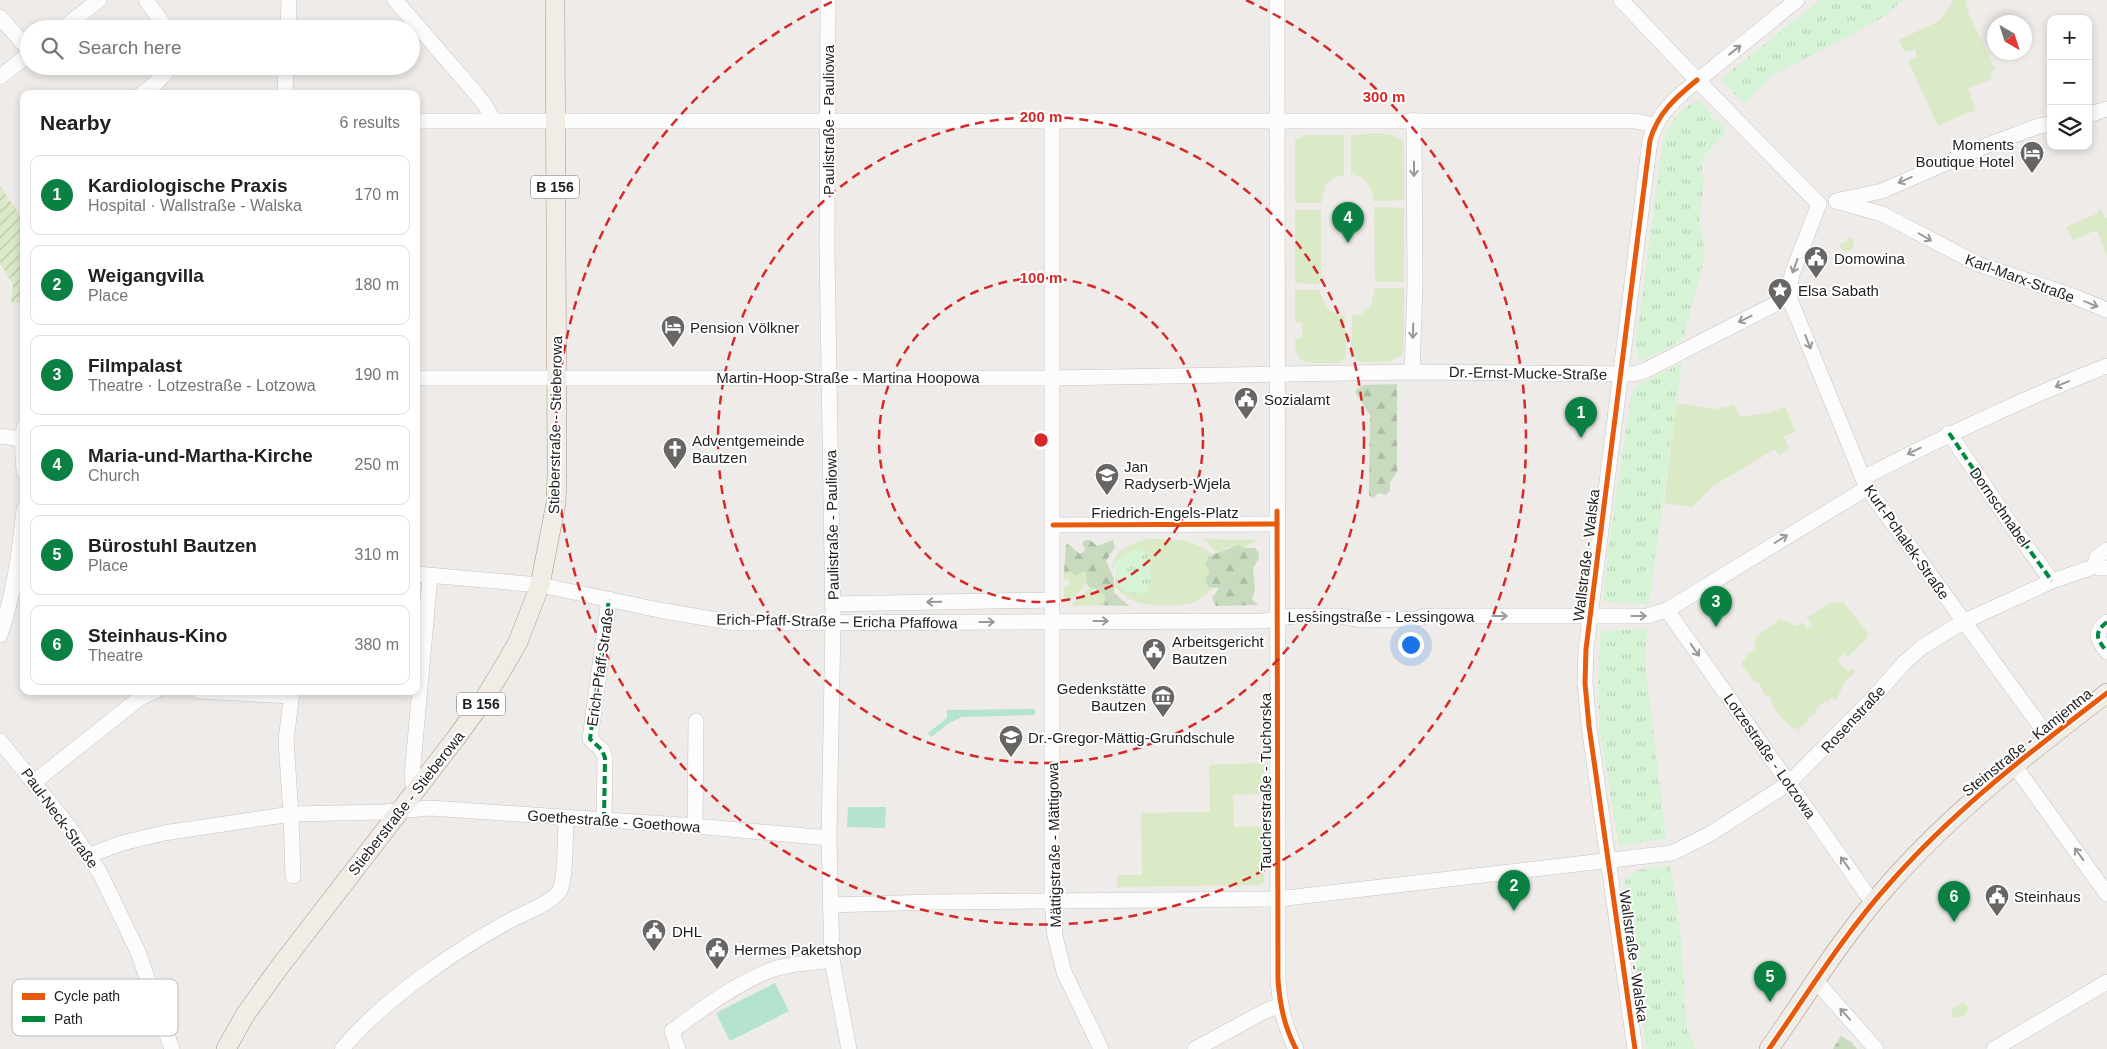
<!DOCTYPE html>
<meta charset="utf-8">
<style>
body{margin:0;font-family:Helvetica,sans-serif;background:#f2f2f2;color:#202124}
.controls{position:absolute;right:15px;top:15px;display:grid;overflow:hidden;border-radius:10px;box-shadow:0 2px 8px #0003}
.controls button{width:45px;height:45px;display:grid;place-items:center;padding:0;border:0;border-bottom:1px solid #e0e0e0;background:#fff;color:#202124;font:25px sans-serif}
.compass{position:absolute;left:1987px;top:15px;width:45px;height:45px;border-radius:50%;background:#fff;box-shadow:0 2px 8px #0003;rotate:141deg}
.you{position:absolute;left:1410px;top:644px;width:18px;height:18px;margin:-12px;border:4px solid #fff;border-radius:50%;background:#1a73e8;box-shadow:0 0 0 8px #1a73e833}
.badge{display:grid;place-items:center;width:32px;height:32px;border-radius:50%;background:#0b8043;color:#fff;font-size:16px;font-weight:700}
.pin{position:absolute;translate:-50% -41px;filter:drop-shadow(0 1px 2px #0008)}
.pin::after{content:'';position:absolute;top:26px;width:18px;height:15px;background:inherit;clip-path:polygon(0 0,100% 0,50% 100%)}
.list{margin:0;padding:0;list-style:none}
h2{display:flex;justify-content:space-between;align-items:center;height:65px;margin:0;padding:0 20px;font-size:21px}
h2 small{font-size:16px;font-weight:400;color:#757577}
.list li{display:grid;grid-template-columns:32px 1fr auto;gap:15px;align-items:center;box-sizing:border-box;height:80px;margin:0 10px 10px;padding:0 10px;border:1px solid #e0e0e0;border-radius:10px}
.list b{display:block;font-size:19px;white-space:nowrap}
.list p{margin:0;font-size:16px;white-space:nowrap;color:#757577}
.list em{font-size:16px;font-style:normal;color:#757577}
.icon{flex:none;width:28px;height:28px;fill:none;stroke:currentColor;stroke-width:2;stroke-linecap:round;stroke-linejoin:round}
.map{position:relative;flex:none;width:2107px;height:1049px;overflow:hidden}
.search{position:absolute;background:#fff;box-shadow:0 2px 8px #0003;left:20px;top:20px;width:400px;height:55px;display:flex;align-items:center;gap:12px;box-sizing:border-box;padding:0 18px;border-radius:28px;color:#757577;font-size:19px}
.panel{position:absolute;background:#fff;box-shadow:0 2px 8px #0003;left:20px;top:90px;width:400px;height:605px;border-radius:10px}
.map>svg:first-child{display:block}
.grass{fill:#daeac7}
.forest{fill:url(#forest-firs)}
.park{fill:url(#park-tufts)}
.garden{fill:url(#garden-furrows)}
.pitch{fill:#b4e4d0}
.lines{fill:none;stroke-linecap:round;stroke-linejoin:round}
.minor-casing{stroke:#c6c5c4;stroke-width:16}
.major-casing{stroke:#a49984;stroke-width:20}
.minor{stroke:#fcfcfc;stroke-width:15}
.major{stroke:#f1ece5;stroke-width:19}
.quiet{stroke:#00873e;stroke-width:4;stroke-dasharray:8 4;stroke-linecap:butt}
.cycleway-casing{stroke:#fff;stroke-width:8}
.cycleway{stroke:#e8590c;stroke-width:5}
.oneway{stroke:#999}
.ring{fill:none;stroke:#d62828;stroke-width:2.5;stroke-dasharray:9 6}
.labels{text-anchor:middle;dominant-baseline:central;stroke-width:4;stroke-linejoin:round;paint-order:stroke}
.shield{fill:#fff;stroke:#626262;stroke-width:1}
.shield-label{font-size:14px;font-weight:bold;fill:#1f1f1f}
.street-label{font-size:15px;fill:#1f1f1f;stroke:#fff}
.poi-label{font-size:15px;fill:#1f1f1f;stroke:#fff;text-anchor:start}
.key{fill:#fff;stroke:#bcbcbc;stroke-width:1}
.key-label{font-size:14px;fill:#1f1f1f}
.centre{fill:#d62828;stroke:#fff;stroke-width:2.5}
.ring-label{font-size:15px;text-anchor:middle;font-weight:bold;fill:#d62828;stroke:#fff;stroke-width:4;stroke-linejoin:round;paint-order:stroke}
</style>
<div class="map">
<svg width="2107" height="1049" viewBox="0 0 2107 1049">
<defs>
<pattern id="forest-firs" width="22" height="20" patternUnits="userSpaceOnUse" patternTransform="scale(1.25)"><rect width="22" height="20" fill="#c9dbbe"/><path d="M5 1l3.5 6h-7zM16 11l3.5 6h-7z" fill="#acbca3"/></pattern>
<pattern id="park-tufts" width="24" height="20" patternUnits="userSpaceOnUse" patternTransform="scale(1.25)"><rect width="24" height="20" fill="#d7f3d6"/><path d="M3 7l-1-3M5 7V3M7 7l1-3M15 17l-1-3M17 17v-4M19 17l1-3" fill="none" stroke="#b8d0b7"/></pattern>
<pattern id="garden-furrows" width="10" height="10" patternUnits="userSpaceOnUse" patternTransform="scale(1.25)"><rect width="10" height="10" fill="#daeac7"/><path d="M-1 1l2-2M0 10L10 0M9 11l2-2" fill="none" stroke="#bbc8aa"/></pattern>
</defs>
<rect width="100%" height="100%" fill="#eeebe8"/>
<g class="grass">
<path d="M1954 0H1965L1969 15 1995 69 1990 71 1992 79 1968 88 1976 111 1964 114 1938 126 1908 61 1917 58 1915 49 1905 52 1899 40 1939 21Z"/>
<path d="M1304 135H1344V175L1336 177 1325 185 1321 203H1295V141Z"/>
<path d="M1351 135C1366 135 1397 128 1404 145V200L1374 201C1372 185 1366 178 1351 174Z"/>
<path d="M1374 207 1404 208V282H1375Z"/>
<path d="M2101 209 2105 218H2107V257L2097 230 2073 240 2066 227 2098 213 2097 210Z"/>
<path d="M1295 210H1321V284L1295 283Z"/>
<path d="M1850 236C1855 240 1855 245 1851 250L1844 251 1838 244 1846 242Z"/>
<path d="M1375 288H1404V348L1401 355 1389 362H1358L1355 358H1351L1352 316 1361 314 1371 306Z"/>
<path d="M1295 290H1320C1323 305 1329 314 1345 316L1346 358C1343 359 1342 361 1340 363 1336 364 1328 363 1324 363 1302 363 1295 362 1295 338H1302V322H1295Z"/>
<path d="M1677 403 1715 409 1734 405 1741 417 1771 412 1785 406 1795 431 1784 437 1789 448 1779 456 1775 449 1713 486 1692 507 1664 503Z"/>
<path d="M1147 539C1172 539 1193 538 1213 555L1209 556 1210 571 1215 587C1209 592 1203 597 1196 601 1185 607 1146 607 1134 601 1126 598 1119 591 1113 584L1116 583 1122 589 1115 560 1114 568 1111 569C1115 550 1129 544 1147 539Z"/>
<path d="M1203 539 1256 540 1244 548 1228 547 1218 553Z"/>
<path d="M1083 571 1087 573C1088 586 1077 596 1066 602L1064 600V587L1069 586V580L1064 579V573Z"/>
<path d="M1090 588H1095L1105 596 1104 603 1097 605 1074 606 1072 604Z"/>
<path d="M1843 602 1868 633 1865 640 1848 657 1844 654 1837 661 1848 671 1853 668 1855 672 1844 683 1836 701 1833 697 1827 702 1825 701 1815 710 1817 713 1807 719 1809 721 1798 729 1801 732C1786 725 1780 716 1771 704L1773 702 1768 695 1766 697 1758 681 1755 683 1742 665V662L1746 659 1745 656 1755 649 1756 637 1780 619 1797 626 1802 622 1807 629 1813 625 1807 618 1830 603Z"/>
<path d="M1255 763 1264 765V794L1233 795 1234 827 1265 826 1264 883 1260 885 1117 887V875H1142L1141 813 1210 812 1209 765Z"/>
<path d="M1963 1002 1967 1006V1012L1962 1017 1955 1018 1952 1015V1009Z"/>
</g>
<g class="forest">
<path d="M1397 384V472L1390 482V490L1386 495 1378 493 1373 498 1369 495 1370 415 1355 392 1357 389 1364 385Z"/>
<path d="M1085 540H1090L1097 546 1113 540 1115 547 1106 561 1114 578V593L1129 606 1097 605 1104 603 1105 596 1095 588H1090L1086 583 1087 573 1083 571 1076 576 1071 572 1064 573 1066 545 1068 544 1080 554 1086 550 1082 544Z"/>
<path d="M1238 545 1244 548H1255L1259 553 1258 560 1253 568 1255 589 1252 599 1258 605 1216 606 1212 598 1219 588 1208 587 1205 579 1210 571 1205 564 1209 556Z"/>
<path d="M1841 1036 1851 1042 1857 1049H1833Z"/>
</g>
<g class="park">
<path d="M1820 0H1904L1874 23 1771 76 1744 104 1721 79Z"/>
<path d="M1698 99 1712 114 1710 116 1714 121 1717 119 1725 128 1723 136 1704 156 1701 172 1704 180 1699 222 1705 248 1703 262 1683 340 1640 361 1635 346 1663 141C1671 119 1679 112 1698 99Z"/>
<path d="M1682 363 1649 604 1603 602 1609 542 1631 397 1636 386Z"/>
<path d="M1139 548 1144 549C1151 561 1155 585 1143 595 1131 596 1125 592 1116 583L1115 560Z"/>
<path d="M1647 629 1645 664 1666 838 1619 846 1599 726 1598 683 1601 631Z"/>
<path d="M1670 865 1680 927 1687 1030 1696 1049H1646L1623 892 1625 880 1638 870Z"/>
</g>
<path class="garden" d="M0 186 24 221V302L11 303 13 285 0 262Z"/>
<g class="pitch">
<path d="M1035 709V715L962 717 949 723 931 737 928 733 947 718V710Z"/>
<path d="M848 807H886L885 828 847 827Z"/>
<path d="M775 983 789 1011 730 1041 716 1013Z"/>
</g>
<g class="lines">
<defs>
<g id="minor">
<path d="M146 0 167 29"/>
<path d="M395 0 472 89 485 105 493 120"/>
<path d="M828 0 827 247 833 622 829 838 832 960 849 1049"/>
<path d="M1277 0 1278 980C1280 1005 1284 1026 1296 1049"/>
<path d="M1621 0 1697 80 1819 204"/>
<path d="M0 17 29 50"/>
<path d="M62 29 99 0"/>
<path d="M288 29 289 0"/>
<path d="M0 77 29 54"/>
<path d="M142 94 156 83 172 66"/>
<path d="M285 94 286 66"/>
<path d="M2088 115 2107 109"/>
<path d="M416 121H1635L1655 125"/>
<path d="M1052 121V902L1055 936 1064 972 1101 1049"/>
<path d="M1840 200 1882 191 1985 146 2039 126 2051 124"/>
<path d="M1836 201 1882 214 1978 264 2073 296 2107 310"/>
<path d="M1819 204 1792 274 1789 297 1867 488 2049 738"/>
<path d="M1412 372 1415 285 1414 120"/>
<path d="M416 378H1053L1412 372 1634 374 1644 371 1789 297"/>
<path d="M24 427 22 439 24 472"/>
<path d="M1949 433 2014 529 2052 581"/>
<path d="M0 436 22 439"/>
<path d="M1863 478C1943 437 2023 398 2107 366"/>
<path d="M1053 525 1277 524"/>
<path d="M2107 550 2097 557 2095 564 2099 568H2107"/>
<path d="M416 574 540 585 659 610 734 623 1263 621 1293 616H1339L1364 620 1416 619 1426 616H1647L1667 610 1867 488"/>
<path d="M833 604 1052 600"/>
<path d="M1667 610 1873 903"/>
<path d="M2107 622C2093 633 2097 639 2107 652"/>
<path d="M0 635C15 590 19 555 24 509"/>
<path d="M199 691 291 696"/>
<path d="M292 691 286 741 291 814 293 876"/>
<path d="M0 741 67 824 100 873 138 952 172 1049"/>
<path d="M2014 765 2107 894"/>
<path d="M34 782 140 698 156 691"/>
<path d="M414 791 412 776 430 576"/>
<path d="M604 820 605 758 602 750 590 739 609 599"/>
<path d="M695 826 696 721"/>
<path d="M90 855 122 843 164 833 291 814 385 812 430 808 695 826 829 838"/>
<path d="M830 905 933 902 1278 899 1672 853 1710 834 1789 783 1872 699 1905 662 1922 647 1963 622 2052 581 2096 566"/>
<path d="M1815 980 1876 1049"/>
<path d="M342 1049C383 1000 455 950 511 920 524 913 553 903 560 890 566 878 565 834 566 818"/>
<path d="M678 1049 672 1031C702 1009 735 984 771 970 789 963 812 963 832 960"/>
<path d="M1195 1049 1267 1010 1280 1006"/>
<path d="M1635 1049 1589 726 1585 683 1586 649 1650 140C1656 120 1666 108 1681 94L1797 0"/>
<path d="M1994 1049 2107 982"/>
</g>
<g id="major">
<path d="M226 1049 245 1015 278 969 456 738 483 701 506 663 518 642 540 585 556 503 557 473 555 0"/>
<path d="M1769 1049C1808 993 1844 934 1890 883 1954 810 2030 752 2107 693"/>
</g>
</defs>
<use href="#minor" class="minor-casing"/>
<use href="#major" class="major-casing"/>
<use href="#minor" class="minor"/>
<use href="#major" class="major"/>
<g class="quiet">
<path d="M1949 433 2014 529 2052 581"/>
<path d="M2107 622C2093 633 2097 639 2107 652"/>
<path d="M604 820 605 758 602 750 590 739 609 599"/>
</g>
<defs>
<g id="cycleway">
<path d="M1277 511 1278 980C1280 1005 1284 1026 1296 1049"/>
<path d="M1053 525 1277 524"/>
<path d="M1635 1049 1589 726 1585 683 1586 649 1650 140C1658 113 1675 98 1697 80"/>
<path d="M1769 1049C1808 993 1844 934 1890 883 1954 810 2030 752 2107 693"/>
</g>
</defs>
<use href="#cycleway" class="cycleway-casing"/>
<use href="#cycleway" class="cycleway"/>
</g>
<defs><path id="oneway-shaft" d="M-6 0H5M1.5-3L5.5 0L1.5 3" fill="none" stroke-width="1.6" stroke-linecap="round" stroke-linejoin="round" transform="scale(1.25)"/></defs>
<g class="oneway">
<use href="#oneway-shaft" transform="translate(1735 50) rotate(-38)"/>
<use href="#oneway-shaft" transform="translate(1414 169) rotate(90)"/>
<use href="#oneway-shaft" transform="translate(1905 180) rotate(156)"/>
<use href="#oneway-shaft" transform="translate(1925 237) rotate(30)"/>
<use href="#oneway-shaft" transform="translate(1795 266) rotate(110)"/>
<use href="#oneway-shaft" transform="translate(2091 304) rotate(22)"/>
<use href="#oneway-shaft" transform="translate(1745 319) rotate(153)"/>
<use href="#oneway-shaft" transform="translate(1413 331) rotate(92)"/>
<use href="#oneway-shaft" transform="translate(1808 342) rotate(68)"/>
<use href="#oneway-shaft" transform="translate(2062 384) rotate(157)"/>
<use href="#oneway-shaft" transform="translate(1914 451) rotate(153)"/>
<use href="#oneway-shaft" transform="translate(1781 539) rotate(-32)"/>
<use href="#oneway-shaft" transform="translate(934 602) rotate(179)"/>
<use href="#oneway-shaft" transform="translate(1500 616)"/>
<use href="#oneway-shaft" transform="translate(1639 616)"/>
<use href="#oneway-shaft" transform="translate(1101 621)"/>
<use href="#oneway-shaft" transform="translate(987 622)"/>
<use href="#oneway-shaft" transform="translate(1695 650) rotate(55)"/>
<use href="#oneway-shaft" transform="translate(2079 854) rotate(-126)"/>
<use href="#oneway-shaft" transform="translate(1845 863) rotate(-125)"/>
<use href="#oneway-shaft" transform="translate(1845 1014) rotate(-132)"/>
</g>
<g class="ring">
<circle cx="1041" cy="440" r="162"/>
<circle cx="1041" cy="440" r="323"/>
<path d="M1246 0A485 485 0 1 1 836 0"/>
</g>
<defs>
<symbol id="hotel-pin" viewBox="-11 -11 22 30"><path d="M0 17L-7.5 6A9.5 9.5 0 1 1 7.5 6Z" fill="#676665" stroke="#fff"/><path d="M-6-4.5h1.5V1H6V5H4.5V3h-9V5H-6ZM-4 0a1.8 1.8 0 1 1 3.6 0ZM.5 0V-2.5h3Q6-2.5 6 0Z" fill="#fff"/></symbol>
<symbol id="civic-pin" viewBox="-11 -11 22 30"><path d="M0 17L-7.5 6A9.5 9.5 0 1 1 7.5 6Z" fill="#676665" stroke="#fff"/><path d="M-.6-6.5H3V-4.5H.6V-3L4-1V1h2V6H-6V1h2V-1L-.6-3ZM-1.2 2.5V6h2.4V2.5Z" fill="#fff"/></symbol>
<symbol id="sight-pin" viewBox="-11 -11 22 30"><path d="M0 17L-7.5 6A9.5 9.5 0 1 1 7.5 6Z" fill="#676665" stroke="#fff"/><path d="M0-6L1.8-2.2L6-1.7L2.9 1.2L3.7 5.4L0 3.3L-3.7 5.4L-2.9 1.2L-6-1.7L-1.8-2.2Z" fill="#fff"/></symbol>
<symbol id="church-pin" viewBox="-11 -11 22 30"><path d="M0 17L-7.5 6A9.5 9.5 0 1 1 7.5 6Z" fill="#676665" stroke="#fff"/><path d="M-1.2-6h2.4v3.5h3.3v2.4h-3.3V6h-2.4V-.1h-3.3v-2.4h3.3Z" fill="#fff"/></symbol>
<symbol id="school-pin" viewBox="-11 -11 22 30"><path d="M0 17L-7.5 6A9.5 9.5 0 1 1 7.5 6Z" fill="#676665" stroke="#fff"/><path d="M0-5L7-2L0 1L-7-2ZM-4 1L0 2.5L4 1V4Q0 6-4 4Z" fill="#fff"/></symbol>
<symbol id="museum-pin" viewBox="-11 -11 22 30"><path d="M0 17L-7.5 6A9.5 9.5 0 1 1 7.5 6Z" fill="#676665" stroke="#fff"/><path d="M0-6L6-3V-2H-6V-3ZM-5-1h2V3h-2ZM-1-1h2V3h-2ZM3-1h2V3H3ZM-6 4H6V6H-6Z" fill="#fff"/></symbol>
</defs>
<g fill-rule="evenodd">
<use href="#hotel-pin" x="2018" y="139" width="28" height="38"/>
<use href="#civic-pin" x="1802" y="244" width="28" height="38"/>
<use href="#sight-pin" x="1766" y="276" width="28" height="38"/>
<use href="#hotel-pin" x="659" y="313" width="28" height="38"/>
<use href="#civic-pin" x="1232" y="385" width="28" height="38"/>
<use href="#church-pin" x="661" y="435" width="28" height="38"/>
<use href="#school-pin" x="1093" y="461" width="28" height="38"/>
<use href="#civic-pin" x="1140" y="636" width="28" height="38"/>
<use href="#museum-pin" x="1149" y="683" width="28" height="38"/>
<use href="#school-pin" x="997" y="723" width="28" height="38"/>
<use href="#civic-pin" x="1983" y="882" width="28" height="38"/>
<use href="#civic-pin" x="640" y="917" width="28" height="38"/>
<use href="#civic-pin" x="703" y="935" width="28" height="38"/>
</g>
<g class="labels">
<g class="shield">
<rect x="531" y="175.5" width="48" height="23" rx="4"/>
<rect x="457" y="692.5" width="48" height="23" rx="4"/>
</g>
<g class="shield-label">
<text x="555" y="187">B 156</text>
<text x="481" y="704">B 156</text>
</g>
<g class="street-label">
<text transform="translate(828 120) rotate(-90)">Paulistraße - Pauliowa</text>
<text transform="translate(2020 278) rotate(20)">Karl-Marx-Straße</text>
<text transform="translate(1528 373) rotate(1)">Dr.-Ernst-Mucke-Straße</text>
<text x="848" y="377">Martin-Hoop-Straße - Martina Hoopowa</text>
<text transform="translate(555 425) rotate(-89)">Stieberstraße - Stieberowa</text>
<text transform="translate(2000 507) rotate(55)">Dornschnabel</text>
<text x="1165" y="512">Friedrich-Engels-Platz</text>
<text transform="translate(832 525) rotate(-91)">Paulistraße - Pauliowa</text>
<text transform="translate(1907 542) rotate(55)">Kurt-Pchalek-Straße</text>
<text transform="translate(1586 555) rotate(-83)">Wallstraße - Walska</text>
<text x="1381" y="616">Lessingstraße - Lessingowa</text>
<text transform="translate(837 621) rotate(1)">Erich-Pfaff-Straße – Ericha Pfaffowa</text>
<text transform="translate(600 667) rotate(-82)">Erich-Pfaff-Straße</text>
<text transform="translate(1853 719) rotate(-47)">Rosenstraße</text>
<text transform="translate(2027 742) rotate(-39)">Steinstraße - Kamjentna</text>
<text transform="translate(1770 756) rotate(55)">Lotzestraße - Lotzowa</text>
<text transform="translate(1265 782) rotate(-90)">Taucherstraße - Tuchorska</text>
<text transform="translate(406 803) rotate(-52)">Stieberstraße - Stieberowa</text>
<text transform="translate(60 818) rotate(54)">Paul-Neck-Straße</text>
<text transform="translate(614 821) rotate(4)">Goethestraße - Goethowa</text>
<text transform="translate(1054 845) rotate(-91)">Mättigstraße - Mättigowa</text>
<text transform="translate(1634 956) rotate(82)">Wallstraße - Walska</text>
</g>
<g class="poi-label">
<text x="2014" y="144" text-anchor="end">Moments<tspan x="2014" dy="17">Boutique Hotel</tspan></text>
<text x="1834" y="258">Domowina</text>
<text x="1798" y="290">Elsa Sabath</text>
<text x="690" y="327">Pension Völkner</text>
<text x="1264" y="399">Sozialamt</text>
<text x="692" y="440">Adventgemeinde<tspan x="692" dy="17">Bautzen</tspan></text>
<text x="1124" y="466">Jan<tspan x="1124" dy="17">Radyserb-Wjela</tspan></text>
<text x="1172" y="641">Arbeitsgericht<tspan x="1172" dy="17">Bautzen</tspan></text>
<text x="1146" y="688" text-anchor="end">Gedenkstätte<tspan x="1146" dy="17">Bautzen</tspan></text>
<text x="1028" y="737">Dr.-Gregor-Mättig-Grundschule</text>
<text x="2014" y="896">Steinhaus</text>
<text x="672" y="931">DHL</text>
<text x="734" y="949">Hermes Paketshop</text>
</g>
</g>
<rect x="12" y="979" width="166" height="57" rx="8" class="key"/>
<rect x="22" y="993" width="23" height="7" fill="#e8590c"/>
<rect x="22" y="1016" width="23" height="6" fill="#00873e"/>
<g class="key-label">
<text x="54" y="1001">Cycle path</text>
<text x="54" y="1024">Path</text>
</g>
<circle cx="1041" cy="440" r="8" class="centre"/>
<g class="ring-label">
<text x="1384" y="102">300 m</text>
<text x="1041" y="122">200 m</text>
<text x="1041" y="283">100 m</text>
</g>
</svg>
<div class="controls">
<button>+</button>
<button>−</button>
<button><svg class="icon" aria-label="layers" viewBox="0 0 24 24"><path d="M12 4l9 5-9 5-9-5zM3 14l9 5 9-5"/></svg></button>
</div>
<svg class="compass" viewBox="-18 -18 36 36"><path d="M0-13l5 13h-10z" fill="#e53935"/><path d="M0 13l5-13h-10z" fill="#757577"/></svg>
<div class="you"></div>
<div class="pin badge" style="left:1581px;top:438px">1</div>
<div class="pin badge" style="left:1514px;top:911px">2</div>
<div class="pin badge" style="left:1716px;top:627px">3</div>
<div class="pin badge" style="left:1348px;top:243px">4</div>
<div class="pin badge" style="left:1770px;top:1002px">5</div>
<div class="pin badge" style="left:1954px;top:922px">6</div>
<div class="search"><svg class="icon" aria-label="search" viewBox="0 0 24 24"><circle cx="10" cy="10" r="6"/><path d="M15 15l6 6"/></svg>Search here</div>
<section class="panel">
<h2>Nearby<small>6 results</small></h2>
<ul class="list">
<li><span class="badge">1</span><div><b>Kardiologische Praxis</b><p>Hospital · Wallstraße - Walska</p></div><em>170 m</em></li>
<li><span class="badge">2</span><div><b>Weigangvilla</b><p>Place</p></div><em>180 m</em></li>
<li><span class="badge">3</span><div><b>Filmpalast</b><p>Theatre · Lotzestraße - Lotzowa</p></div><em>190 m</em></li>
<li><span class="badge">4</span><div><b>Maria-und-Martha-Kirche</b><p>Church</p></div><em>250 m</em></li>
<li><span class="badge">5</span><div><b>Bürostuhl Bautzen</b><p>Place</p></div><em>310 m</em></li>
<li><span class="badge">6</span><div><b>Steinhaus-Kino</b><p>Theatre</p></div><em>380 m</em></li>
</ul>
</section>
</div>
